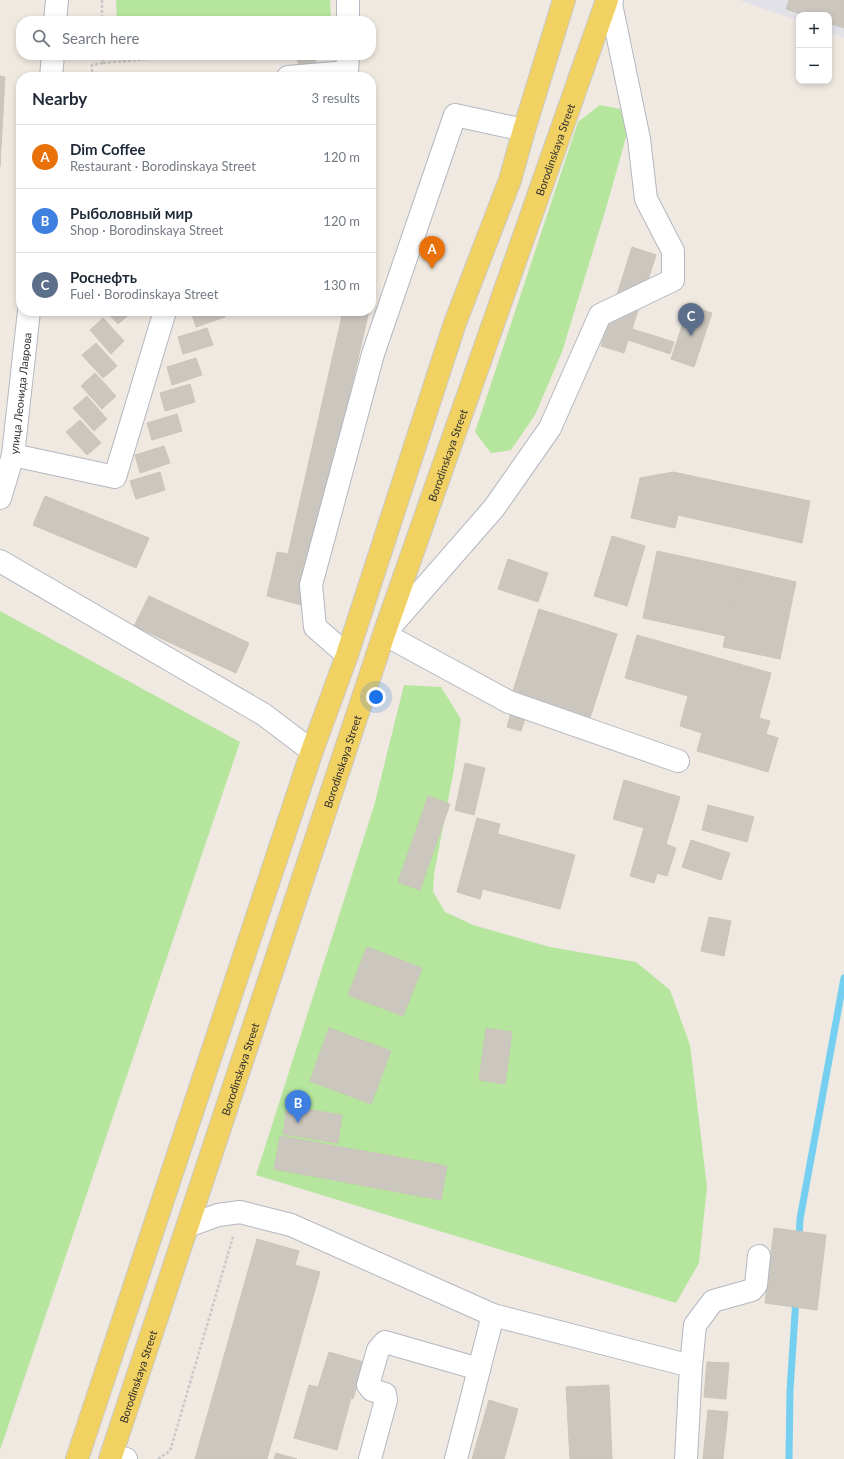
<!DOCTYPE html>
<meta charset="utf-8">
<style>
body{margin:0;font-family:Lato,sans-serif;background:#f2f2f3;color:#1f2937}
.controls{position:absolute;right:12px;top:12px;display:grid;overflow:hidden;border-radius:8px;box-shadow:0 2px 6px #0003}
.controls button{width:36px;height:36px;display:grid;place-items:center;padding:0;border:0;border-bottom:1px solid #e0e1e3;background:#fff;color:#1f2937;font:20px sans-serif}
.you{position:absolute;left:376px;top:697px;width:14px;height:14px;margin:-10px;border:3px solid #fff;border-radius:50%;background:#1a73e8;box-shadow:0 0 0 6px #1a73e833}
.badge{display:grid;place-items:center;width:26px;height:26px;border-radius:50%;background:#b45309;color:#fff;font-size:13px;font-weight:700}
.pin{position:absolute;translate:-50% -33px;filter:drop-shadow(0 1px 2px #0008)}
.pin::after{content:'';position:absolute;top:21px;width:14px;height:12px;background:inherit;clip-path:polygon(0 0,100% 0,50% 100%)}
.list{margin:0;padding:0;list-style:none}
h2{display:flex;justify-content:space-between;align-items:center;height:52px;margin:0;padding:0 16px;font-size:17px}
h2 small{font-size:13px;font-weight:400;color:#747a83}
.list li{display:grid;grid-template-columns:26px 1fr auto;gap:12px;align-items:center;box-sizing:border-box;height:64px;padding:0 16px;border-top:1px solid #e0e1e3}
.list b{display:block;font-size:15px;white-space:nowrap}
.list p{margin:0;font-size:13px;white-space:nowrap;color:#747a83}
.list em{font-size:13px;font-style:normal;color:#747a83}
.icon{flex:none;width:22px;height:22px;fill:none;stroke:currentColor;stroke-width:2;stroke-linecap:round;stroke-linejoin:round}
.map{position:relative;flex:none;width:844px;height:1459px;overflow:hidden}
.search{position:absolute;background:#fff;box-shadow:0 2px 6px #0003;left:16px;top:16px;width:360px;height:44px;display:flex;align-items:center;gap:10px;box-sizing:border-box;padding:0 14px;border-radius:16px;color:#747a83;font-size:15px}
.panel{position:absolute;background:#fff;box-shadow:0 2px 6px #0003;left:16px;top:72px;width:360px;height:244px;border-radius:16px}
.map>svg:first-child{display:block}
.industrial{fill:#e3e1e8}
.green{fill:#b6e59e}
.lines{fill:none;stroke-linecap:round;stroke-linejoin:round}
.stream{stroke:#75cff0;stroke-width:7}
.building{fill:#cbc7bf;stroke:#cbc5ba}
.minor-casing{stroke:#b4b7c1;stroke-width:24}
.major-casing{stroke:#c9c9c9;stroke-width:24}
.path{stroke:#c9c9c9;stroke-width:2.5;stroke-dasharray:3 2;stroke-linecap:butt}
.minor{stroke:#fff;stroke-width:22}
.major{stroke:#f2d163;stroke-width:22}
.labels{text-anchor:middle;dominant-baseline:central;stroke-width:3;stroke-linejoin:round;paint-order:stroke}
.street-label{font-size:11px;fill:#2e2e2e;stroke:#fff}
</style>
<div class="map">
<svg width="844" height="1459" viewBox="0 0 844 1459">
<rect width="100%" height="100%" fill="#efe9e1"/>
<path class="industrial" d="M739 0H844V38L829 32V15H799V21Z"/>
<g class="green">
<path d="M116 0H330L331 21H117Z"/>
<path d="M600 105 620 109 628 130 607 205 562 352 535 415 511 450 491 453 475 432 578 122Z"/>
<path d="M0 611 240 742 0 1450Z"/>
<path d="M404 685 441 687 461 719 454 769 434 874 433 892 445 912 473 925 550 947 636 962 670 990 690 1045 707 1187 699 1263 676 1303 256 1175 374 806Z"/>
</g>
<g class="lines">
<g class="stream">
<path d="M799 1239 800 1219 844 978"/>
<path d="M789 1459 790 1391 796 1298"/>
</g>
</g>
<g class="building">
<path d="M789 0H844V28L829 23V15H804L786 9Z"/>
<path d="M296 55H315L316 63 299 66Z"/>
<path d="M0 76 5 77 0 167Z"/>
<path d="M632 247 656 255 632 329 674 342 670 354 628 340 624 353 601 346Z"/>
<path d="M689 305 712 313 694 367 671 359Z"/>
<path d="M106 311H131L132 312 118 324Z"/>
<path d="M191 311H223L225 317 196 327Z"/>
<path d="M343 311H369L301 605 267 596 277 552 288 554Z"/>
<path d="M103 318 124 341 111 354 90 330Z"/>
<path d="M207 328 213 345 183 354 178 337Z"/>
<path d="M96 343 117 366 103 378 82 355Z"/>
<path d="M196 358 202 375 172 385 167 367Z"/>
<path d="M95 373 116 396 102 409 81 386Z"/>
<path d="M190 384 195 402 165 411 160 393Z"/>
<path d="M87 396 107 419 94 431 73 408Z"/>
<path d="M177 414 182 431 152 440 147 423Z"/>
<path d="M80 420 101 443 87 455 66 432Z"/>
<path d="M164 446 170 463 140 473 135 455Z"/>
<path d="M160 472 165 490 136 499 130 481Z"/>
<path d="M673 472 810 501 802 543 678 515 675 528 631 518 640 478Z"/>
<path d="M45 496 149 538 136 568 33 525Z"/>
<path d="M612 536 645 546 627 606 594 596Z"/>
<path d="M657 551 740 569 726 636 643 618Z"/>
<path d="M508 559 548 573 538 602 498 589Z"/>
<path d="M740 569 796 582 780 659 723 647Z"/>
<path d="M149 596 249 643 236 673 134 626Z"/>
<path d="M539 609 617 634 590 718 512 694Z"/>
<path d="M637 635 771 673 759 718 770 721 766 734 778 738 768 772 697 751 702 733 680 726 688 696 625 678Z"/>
<path d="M511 713 525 718 521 731 507 727Z"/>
<path d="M465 763 485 768 474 815 455 810Z"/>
<path d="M624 780 680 797 666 844 676 848 667 876 657 873 654 883 630 876 644 828 613 819Z"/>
<path d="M428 796 450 804 420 890 398 882Z"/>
<path d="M708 805 754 817 747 842 702 830Z"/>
<path d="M477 818 500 824 480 899 457 892Z"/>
<path d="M498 834 575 855 560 909 483 889Z"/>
<path d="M691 840 730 853 721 880 682 867Z"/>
<path d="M709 917 731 921 724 956 701 951Z"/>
<path d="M367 947 422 968 403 1016 348 995Z"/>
<path d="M329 1028 391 1051 371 1104 310 1081Z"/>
<path d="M486 1028 512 1032 505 1084 479 1080Z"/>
<path d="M287 1106 342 1115 338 1143 283 1134Z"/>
<path d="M280 1136 447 1166 441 1200 274 1169Z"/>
<path d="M774 1228 826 1235 817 1310 765 1303Z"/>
<path d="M257 1239 299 1251 295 1265 320 1272 267 1459H195Z"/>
<path d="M329 1352 364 1362 353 1399 351 1398 337 1450 294 1438 309 1385 318 1387Z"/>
<path d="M707 1362 729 1363 726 1399 704 1397Z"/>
<path d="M609 1385 612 1459H570L566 1387Z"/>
<path d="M489 1400 518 1409 504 1459H472Z"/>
<path d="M708 1410 728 1412 723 1459H703Z"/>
<path d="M276 1453 297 1459H274Z"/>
</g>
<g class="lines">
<defs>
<g id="minor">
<path d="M348 0V21"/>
<path d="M612 0 611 4 639 139 646 199 673 251V280L600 315 550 428 494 508 384 634 509 702 678 761"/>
<path d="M55 21 57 0"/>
<path d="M51 77 53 55"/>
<path d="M288 77 347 72 348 55"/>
<path d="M13 455 115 477 165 311"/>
<path id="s1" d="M0 498 13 455 29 311"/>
<path d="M0 561 263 714 312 751"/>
<path d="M347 655 315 627 311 585 373 354 455 115 524 130"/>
<path d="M188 1226 218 1215 240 1212 291 1225 493 1315 456 1459"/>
<path d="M493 1315 691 1366 686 1459"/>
<path d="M691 1366 695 1325 713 1301 752 1290 756 1285 759 1256"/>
<path d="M111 1455 126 1459"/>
<path d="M370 1459 386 1400 385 1394 372 1390 368 1385 378 1350 385 1342 479 1369"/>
</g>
<g id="major">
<path d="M77 1459 312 751 347 655 455 323 510 180 524 130 564 0"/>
<path id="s2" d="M110 1459 384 634 607 0"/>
</g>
</defs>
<use href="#minor" class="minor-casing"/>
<use href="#major" class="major-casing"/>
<g class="path">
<path d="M102 0V21"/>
<path d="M103 63 193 55"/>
<path d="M92 77V65L103 63V55"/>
<path d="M158 1459 170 1451 233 1237"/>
</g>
<use href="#minor" class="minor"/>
<use href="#major" class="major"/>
</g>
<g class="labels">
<g class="street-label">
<text stroke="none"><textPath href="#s2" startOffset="1383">Borodinskaya Street</textPath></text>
<text stroke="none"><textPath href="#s1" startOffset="107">улица Леонида Лаврова</textPath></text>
<text stroke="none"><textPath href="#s2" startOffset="1059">Borodinskaya Street</textPath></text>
<text stroke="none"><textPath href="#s2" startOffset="735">Borodinskaya Street</textPath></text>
<text stroke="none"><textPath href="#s2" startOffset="411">Borodinskaya Street</textPath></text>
<text stroke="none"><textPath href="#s2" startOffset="87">Borodinskaya Street</textPath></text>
</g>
</g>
</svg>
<div class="controls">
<button>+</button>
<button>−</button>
</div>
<div class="you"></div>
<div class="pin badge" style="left:432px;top:269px;background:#e8710a">A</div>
<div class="pin badge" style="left:298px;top:1123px;background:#3f7fe0">B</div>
<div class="pin badge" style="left:691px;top:336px;background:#5c6f8a">C</div>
<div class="search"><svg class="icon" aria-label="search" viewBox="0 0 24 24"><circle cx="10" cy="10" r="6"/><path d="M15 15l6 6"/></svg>Search here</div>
<section class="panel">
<h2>Nearby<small>3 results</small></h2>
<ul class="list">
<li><span class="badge" style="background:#e8710a">A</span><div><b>Dim Coffee</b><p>Restaurant · Borodinskaya Street</p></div><em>120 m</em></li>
<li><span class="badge" style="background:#3f7fe0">B</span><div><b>Рыболовный мир</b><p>Shop · Borodinskaya Street</p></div><em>120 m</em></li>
<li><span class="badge" style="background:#5c6f8a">C</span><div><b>Роснефть</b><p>Fuel · Borodinskaya Street</p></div><em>130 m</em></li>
</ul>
</section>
</div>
